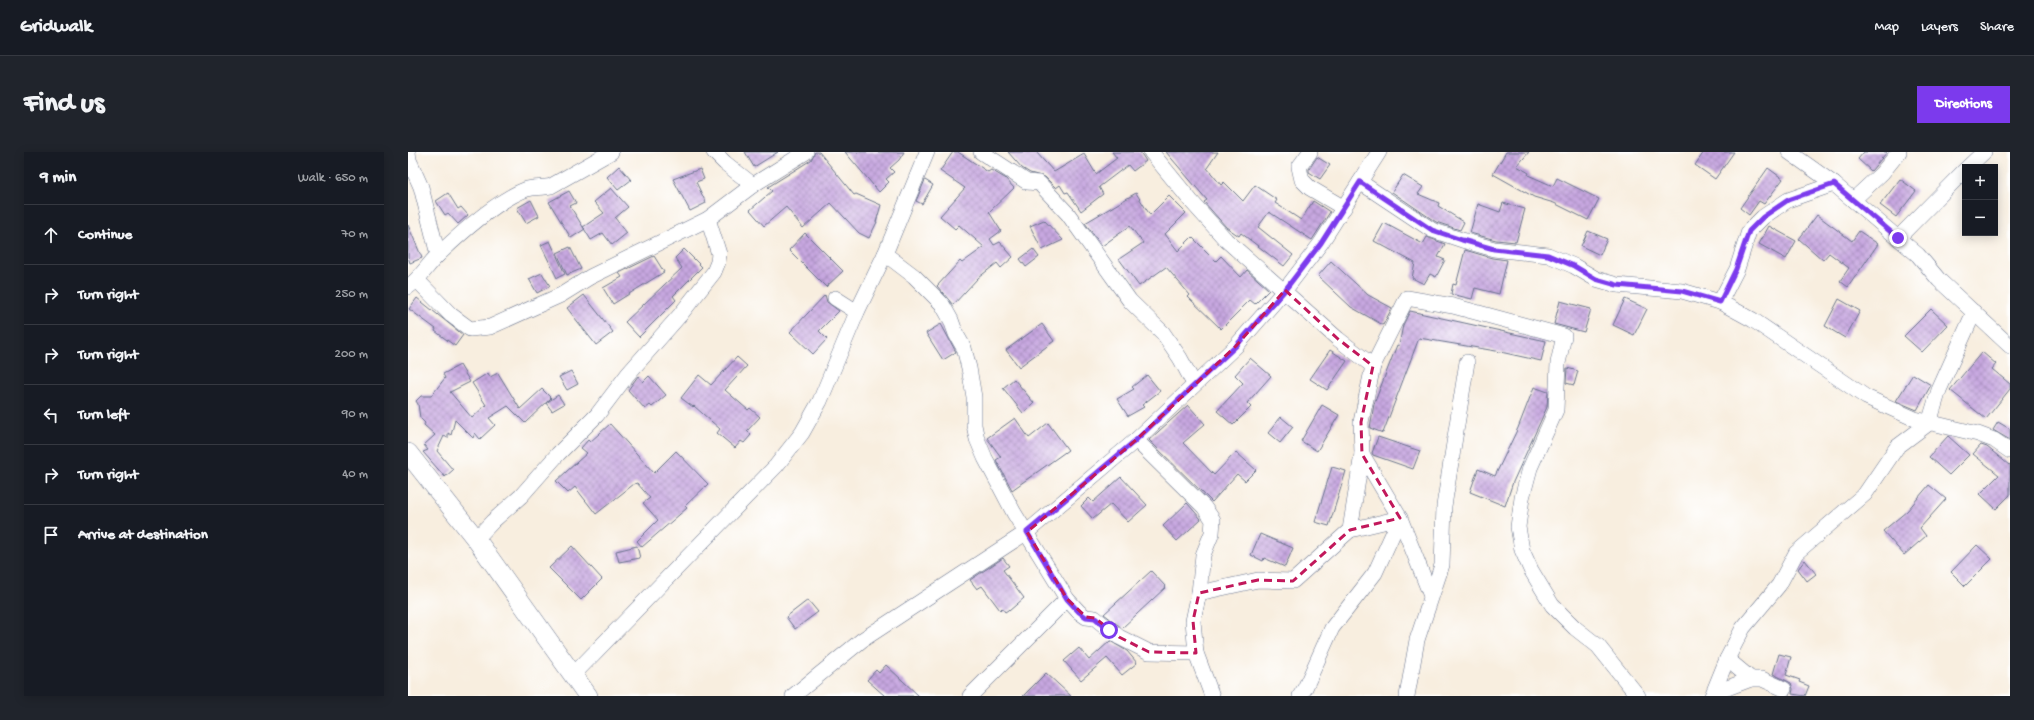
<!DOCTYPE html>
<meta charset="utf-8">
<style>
body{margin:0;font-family:"Gochi Hand",sans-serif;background:#20242c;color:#f1f3f6}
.controls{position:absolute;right:12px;top:12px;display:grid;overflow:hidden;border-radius:0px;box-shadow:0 2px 10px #0003}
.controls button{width:36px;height:36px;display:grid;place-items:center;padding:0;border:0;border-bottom:1px solid #363941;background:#171b24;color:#f1f3f6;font:20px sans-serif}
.stop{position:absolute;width:12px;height:12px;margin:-9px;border:3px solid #7c3aed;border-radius:50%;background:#fff}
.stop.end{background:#7c3aed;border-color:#fff;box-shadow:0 1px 4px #0008}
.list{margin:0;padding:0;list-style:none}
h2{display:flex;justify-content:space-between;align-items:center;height:52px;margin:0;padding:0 16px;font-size:17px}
h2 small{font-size:13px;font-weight:400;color:#9ea1a6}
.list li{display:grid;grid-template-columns:26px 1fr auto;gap:12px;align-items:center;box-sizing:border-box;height:60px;padding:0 16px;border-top:1px solid #363941}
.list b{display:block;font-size:15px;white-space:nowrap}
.list em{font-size:13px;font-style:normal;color:#9ea1a6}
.icon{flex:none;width:22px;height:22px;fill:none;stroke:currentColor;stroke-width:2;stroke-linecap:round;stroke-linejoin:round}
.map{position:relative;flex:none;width:1602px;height:544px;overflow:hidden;border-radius:0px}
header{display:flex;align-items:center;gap:24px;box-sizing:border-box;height:56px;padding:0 20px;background:#171b24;border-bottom:1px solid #363941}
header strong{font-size:19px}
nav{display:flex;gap:22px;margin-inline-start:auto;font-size:14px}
.intro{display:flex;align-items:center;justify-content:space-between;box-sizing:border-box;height:96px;padding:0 24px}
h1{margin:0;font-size:28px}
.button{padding:10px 18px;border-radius:0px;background:#7c3aed;color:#fff;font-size:14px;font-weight:700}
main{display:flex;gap:24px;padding:0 24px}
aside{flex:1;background:#171b24;border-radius:0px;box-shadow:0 2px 10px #0003}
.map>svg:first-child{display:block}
.building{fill:url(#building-cross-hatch)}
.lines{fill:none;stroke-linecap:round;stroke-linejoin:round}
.minor-casing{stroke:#68728b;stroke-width:16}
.tertiary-casing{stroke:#68728b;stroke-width:20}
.minor{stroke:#fff;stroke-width:15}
.tertiary{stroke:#fff;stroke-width:19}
.route{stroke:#7c3aed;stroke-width:5}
.marked{fill:none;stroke:#c2185b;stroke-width:3;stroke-dasharray:8 5;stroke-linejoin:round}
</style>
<header>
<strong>Gridwalk</strong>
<nav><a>Map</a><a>Layers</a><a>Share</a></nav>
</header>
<div class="intro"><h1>Find us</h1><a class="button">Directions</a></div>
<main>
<aside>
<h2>9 min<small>Walk · 650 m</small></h2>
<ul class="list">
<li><svg class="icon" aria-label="ahead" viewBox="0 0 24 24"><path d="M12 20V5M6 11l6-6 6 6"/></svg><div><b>Continue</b></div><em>70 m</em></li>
<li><svg class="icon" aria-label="right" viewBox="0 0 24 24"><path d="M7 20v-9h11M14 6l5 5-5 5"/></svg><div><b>Turn right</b></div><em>250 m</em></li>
<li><svg class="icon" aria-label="right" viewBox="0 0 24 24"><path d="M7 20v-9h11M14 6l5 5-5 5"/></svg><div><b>Turn right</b></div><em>200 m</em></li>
<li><svg class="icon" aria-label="left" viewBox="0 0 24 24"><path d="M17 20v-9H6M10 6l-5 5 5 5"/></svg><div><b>Turn left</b></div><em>90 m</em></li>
<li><svg class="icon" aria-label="right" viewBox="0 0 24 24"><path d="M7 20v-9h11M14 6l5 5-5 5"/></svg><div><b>Turn right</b></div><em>40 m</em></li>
<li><svg class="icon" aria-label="arrive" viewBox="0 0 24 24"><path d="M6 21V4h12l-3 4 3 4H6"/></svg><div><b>Arrive at destination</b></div></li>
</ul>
</aside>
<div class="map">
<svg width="1602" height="544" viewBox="0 0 1602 544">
<defs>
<pattern id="building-cross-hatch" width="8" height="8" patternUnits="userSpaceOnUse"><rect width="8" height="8" fill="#c7a7e0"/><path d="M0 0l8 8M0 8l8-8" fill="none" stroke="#a188b9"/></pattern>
</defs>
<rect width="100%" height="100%" fill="#fff"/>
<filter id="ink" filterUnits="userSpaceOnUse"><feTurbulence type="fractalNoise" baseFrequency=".025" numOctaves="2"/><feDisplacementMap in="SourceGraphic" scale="8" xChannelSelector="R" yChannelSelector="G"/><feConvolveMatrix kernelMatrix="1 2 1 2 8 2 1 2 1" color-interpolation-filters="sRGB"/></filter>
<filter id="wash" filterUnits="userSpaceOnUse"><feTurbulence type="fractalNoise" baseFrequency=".012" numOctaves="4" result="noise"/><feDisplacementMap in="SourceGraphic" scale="16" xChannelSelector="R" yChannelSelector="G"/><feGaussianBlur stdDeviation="0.9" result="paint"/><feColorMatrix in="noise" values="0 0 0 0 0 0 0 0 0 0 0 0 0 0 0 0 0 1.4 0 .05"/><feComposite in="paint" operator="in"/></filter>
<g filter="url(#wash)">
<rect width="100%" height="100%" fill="#f8eedf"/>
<g id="blocks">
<g class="building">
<path d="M337 0H370L346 15Z"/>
<path d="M407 0H411L446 43 448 42 473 53 468 70H469L461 86 451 81 423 51 395 76 378 55 356 74 342 58 364 39 360 35 403 8Z"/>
<path d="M437 0H496L491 8 482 16 486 20 478 27 481 30 471 40Z"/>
<path d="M545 0H550L580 20 583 18 597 26 606 36 581 60 593 79 582 87 586 93 592 90 605 105 593 116 589 111 570 126 545 153 529 134 552 109 554 111 576 95 551 73 547 77 532 64 557 36 532 19Z"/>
<path d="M600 0H628L646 20 676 2 688 22 709 6 704 0H732L738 9 725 19 720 13 691 35 695 42 673 59 660 40 657 41 652 33 648 36 637 25 622 21 614 16Z"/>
<path d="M758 0H810L799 16 813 33 816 30 835 49 847 33 869 48 867 51 893 68 905 49 922 60 904 88 861 60 850 75 885 103 876 114 833 81 831 84 818 75 796 50 799 48Z"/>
<path d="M1098 0H1121L1109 14 1121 21 1120 23 1145 34 1149 26 1191 47 1180 68 1146 51 1126 45 1085 22Z"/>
<path d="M1296 0H1326L1307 27 1287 13Z"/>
<path d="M1456 0H1479L1463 19 1450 7Z"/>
<path d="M909 5 922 13 912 27 901 20V17Z"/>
<path d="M211 14 223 28 210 38 199 25Z"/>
<path d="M1360 16 1375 27 1356 52 1351 49 1341 63 1332 56Z"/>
<path d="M292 17 296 27 288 30 298 51 282 59 265 27Z"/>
<path d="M995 23 1015 35 1010 42 1031 51 1030 54 1056 70 1052 78 1028 70 984 40Z"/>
<path d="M1492 27 1508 39 1488 65 1472 53Z"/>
<path d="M517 28 525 33 514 52 508 49Z"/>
<path d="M203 36 220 55 207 66 219 81 204 93 195 81 183 88 175 75 177 77 163 86 141 50 161 39 168 51 162 54 175 75 196 61 186 50Z"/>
<path d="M40 41 50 57 53 55 60 63 50 72 40 61 37 63 28 49Z"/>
<path d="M728 41 742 63 761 44 778 61 757 82 770 99 784 85 808 109 813 104 833 125 839 118 861 138 847 152 842 148 813 177 780 145 782 143 758 115 731 134 711 107 735 91 722 74 694 94 677 71Z"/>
<path d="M123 48 131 64 118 71 109 56Z"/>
<path d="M1095 51 1117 57 1108 90 1088 88 1062 81 1070 52 1092 60Z"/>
<path d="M1409 63 1444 89 1451 79 1470 92 1440 135 1432 129 1441 116 1421 101 1415 108 1391 87Z"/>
<path d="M636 68 655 88 634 98 622 74Z"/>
<path d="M976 71 1015 92 1019 85 1037 92 1030 105 1037 108 1028 125 1022 122 1016 132 1004 126 1007 111 966 89Z"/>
<path d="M0 73 14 106 2 111 0 105Z"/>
<path d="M1361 74 1388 89 1378 107 1351 92Z"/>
<path d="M1180 79 1199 87 1192 103 1173 94Z"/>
<path d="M397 81 435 119 418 135 381 98Z"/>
<path d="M142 89 157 122 149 126 133 93Z"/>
<path d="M162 95 173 117 159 123 149 101Z"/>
<path d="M276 97 294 115 265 144 268 148 231 185 217 170 274 116 267 106Z"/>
<path d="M625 97 631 105 618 115 612 107Z"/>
<path d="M1057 98 1084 106 1099 108 1091 142 1067 136 1064 147 1043 142 1045 132 1048 133Z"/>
<path d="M246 104 256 120 205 152 195 136 214 125 211 121Z"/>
<path d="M923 109 960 143 984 156 975 173 943 155 910 124Z"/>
<path d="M134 121 142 134 129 141 121 127Z"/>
<path d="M176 143 205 180 188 193 159 156Z"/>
<path d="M417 143 419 150 431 159 411 179 419 187 405 202 382 180Z"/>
<path d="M9 146 55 183 47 194 27 179 28 177 1 157Z"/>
<path d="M1217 147 1239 157 1226 183 1205 173Z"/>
<path d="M1431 147 1452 159 1437 186 1417 174Z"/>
<path d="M1152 149 1183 157 1176 180 1146 172Z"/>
<path d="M1523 157 1540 173 1514 200 1496 184Z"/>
<path d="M1002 159 1138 189 1133 209 1088 199 1011 186 975 281 962 276 966 252 989 193 991 194 995 173Z"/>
<path d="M533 172 548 200 535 208 518 181Z"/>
<path d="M634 172 646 189 611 215 598 198Z"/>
<path d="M922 198 939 209 919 238 902 227Z"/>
<path d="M1574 200 1588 212 1584 217 1602 232V237L1578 267 1542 238Z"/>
<path d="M329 205 339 214 317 238 340 258 342 256 352 265 339 279 343 283 336 291 333 289 327 296 309 281 312 277 286 254 285 255 273 246 291 223 303 233Z"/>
<path d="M842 206 863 224 839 251 843 255 825 273 809 259 835 231 827 223Z"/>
<path d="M52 213 62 230 42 240 64 266 78 253 64 231 80 221 82 225 90 221 112 257 134 237 143 246 117 271 100 254 81 266 87 273 72 287 67 281 65 286 47 268 43 283 40 281V286L36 284 29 299 45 318 37 325 15 300 20 298 16 293 27 283 16 273 17 271 12 266 10 252 8 249 13 244H23L37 226 35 222Z"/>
<path d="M1159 216 1170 219 1166 233 1158 231Z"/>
<path d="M163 219 170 232 159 238 151 225Z"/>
<path d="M1505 222 1523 233 1509 258 1488 249Z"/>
<path d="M739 223 752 239 734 253 736 255 720 264 709 247 726 237 724 235Z"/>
<path d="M230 224 235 230 241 224 258 243 244 255 242 253 237 257 220 238Z"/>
<path d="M606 227 626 251 615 261 595 236Z"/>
<path d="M1126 235 1140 240 1139 255 1105 330 1097 354 1062 340 1070 317 1087 324 1110 276Z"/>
<path d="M150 243 156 252 144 259 138 251Z"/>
<path d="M780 253 797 272 775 291 806 323 828 300 848 318 837 329 829 322 804 350 741 288Z"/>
<path d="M914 253 931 263 909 299 893 289Z"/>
<path d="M873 265 885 275 872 291 860 281Z"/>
<path d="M607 266 621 286 640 271 660 298 604 338 588 308 593 305 579 286Z"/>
<path d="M1590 270 1602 277V288L1585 278Z"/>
<path d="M202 272 246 321 268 299 300 332 277 354 279 356 234 395 229 389 250 368 235 351 242 346 229 331 226 332 188 362 167 335 160 341 148 329 179 301 173 296 180 288 182 290Z"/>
<path d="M1540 284 1561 303 1541 323 1521 305Z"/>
<path d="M970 285 1012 299 1005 317 965 303 964 301Z"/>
<path d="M1573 293 1579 295 1601 313 1602 312V343L1588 357 1572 342 1591 323 1565 302Z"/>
<path d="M924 315 938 319 921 374 907 370Z"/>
<path d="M713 325 739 353 720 370 703 352 685 367 673 354 681 346 685 350Z"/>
<path d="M1521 333 1538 347 1512 376 1518 384 1496 403 1475 379 1499 359Z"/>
<path d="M779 351 793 367 769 389 755 374Z"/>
<path d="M852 382 885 396 877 415 856 406 855 409 843 403Z"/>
<path d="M1569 393 1584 407 1557 434 1543 420Z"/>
<path d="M164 394 194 427 173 448 141 416Z"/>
<path d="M229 394 232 406 211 410 208 399Z"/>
<path d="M595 406 601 414 595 418 616 446 601 459 600 458 597 460 594 456 592 458 574 434 569 437 562 428Z"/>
<path d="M1397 408 1408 422 1399 429 1390 417Z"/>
<path d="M743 419 758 435 714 476 696 462Z"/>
<path d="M400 448 410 460 387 477 378 465Z"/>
<path d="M702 489 719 499 729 511 714 523 699 506 673 528 656 509 671 496 681 508Z"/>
<path d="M1371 502 1383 505 1378 523 1392 528 1391 530 1401 534 1397 544 1384 542 1385 537 1383 531 1365 522Z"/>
<path d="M478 513 511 544H477L459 528 468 518 471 521Z"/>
<path d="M638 521 663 544H615Z"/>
</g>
</g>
</g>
<g filter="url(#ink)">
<use href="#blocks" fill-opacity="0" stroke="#68728b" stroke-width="1"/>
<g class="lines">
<defs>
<g id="minor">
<path d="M0 0 1 8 13 35 30 103"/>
<path d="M306 0 317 11 345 33"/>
<path d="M573 0 619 30 631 31 660 62 722 149 755 181 772 206 786 232"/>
<path d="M743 0 783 49 818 88 930 187 965 214"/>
<path d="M902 0 891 15 894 28 902 36 936 56"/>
<path d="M1381 0 1426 32 1510 103 1531 128 1602 194"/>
<path d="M1560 15 1576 0"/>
<path d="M952 30 1024 78 1054 88 1086 97 1140 103 1166 114 1188 127 1209 133 1274 139 1312 150 1345 168 1458 245 1507 267 1570 282 1586 288 1602 299"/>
<path d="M1445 48 1474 21 1491 0"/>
<path d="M1490 86 1557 18"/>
<path d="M477 102 506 124 534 152 543 168 548 182 556 196 561 216 566 245V273L569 287 577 306 606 361 659 447 562 544"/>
<path d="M9 128 43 163 62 177 82 175 153 143 182 125 300 67 345 33 398 0"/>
<path d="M0 135C13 126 20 112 31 102 53 81 91 47 119 37 127 35 135 36 143 34L203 0"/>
<path d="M427 146 449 160"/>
<path d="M1312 150 1329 117 1341 79 1355 65 1380 48 1426 32"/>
<path d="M728 288 796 355 805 368 804 381 795 403 791 441 785 469 788 501 804 544"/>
<path d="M68 387 85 369 113 344 150 302 189 263 220 222 272 163 306 120 310 110 311 102 300 67"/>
<path d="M791 441 850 428 885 429 942 378 954 302"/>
<path d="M1023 444 992 366 954 302 953 270 965 214 999 146 1045 154 1156 184 1150 211 1148 258 1122 316 1114 346 1110 375 1114 398 1123 418 1144 453 1167 476 1190 494 1230 544"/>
<path d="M659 447 671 460 678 465 687 466 711 485 741 500 788 501"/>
<path d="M1319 507 1343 527"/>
<path d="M165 523 368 314 394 281 412 249 449 160 477 102 519 0"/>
<path d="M1306 541 1343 527H1354L1376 537"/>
<path d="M385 544 454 488 619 380 728 288 828 194 877 138 913 91 971 0"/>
<path d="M892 544 897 536 924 476 967 421 992 366 942 378"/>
<path d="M999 544 1009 488 1034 413 1036 354 1059 210"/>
<path d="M1304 544 1319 507 1335 476 1371 433 1388 401 1457 342 1489 295 1521 271 1531 238 1566 160"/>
</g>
<path id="tertiary" d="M0 301 68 387 180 544"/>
</defs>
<use href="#minor" class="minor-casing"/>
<use href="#tertiary" class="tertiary-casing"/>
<use href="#minor" class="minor"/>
<use href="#tertiary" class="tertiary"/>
</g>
</g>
<g class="lines" filter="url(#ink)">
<path class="route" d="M701 478 687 466 678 465 671 460 659 447 619 380 728 288 828 194 877 138 913 91 952 30 1024 78 1054 88 1086 97 1140 103 1166 114 1188 127 1209 133 1274 139 1312 150 1328 117 1341 79 1355 65 1380 48 1426 32 1490 86"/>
</g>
<path class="marked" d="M877 138 930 187 965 214 953 270 954 302 992 366 942 378 885 429 850 428 791 441 785 469 788 501 741 500 711 485 687 466 678 465 659 447 619 380 728 288 828 194Z"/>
</svg>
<div class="controls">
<button>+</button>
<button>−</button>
</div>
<div class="stop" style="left:701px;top:478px"></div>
<div class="stop end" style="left:1490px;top:86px"></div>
</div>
</main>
